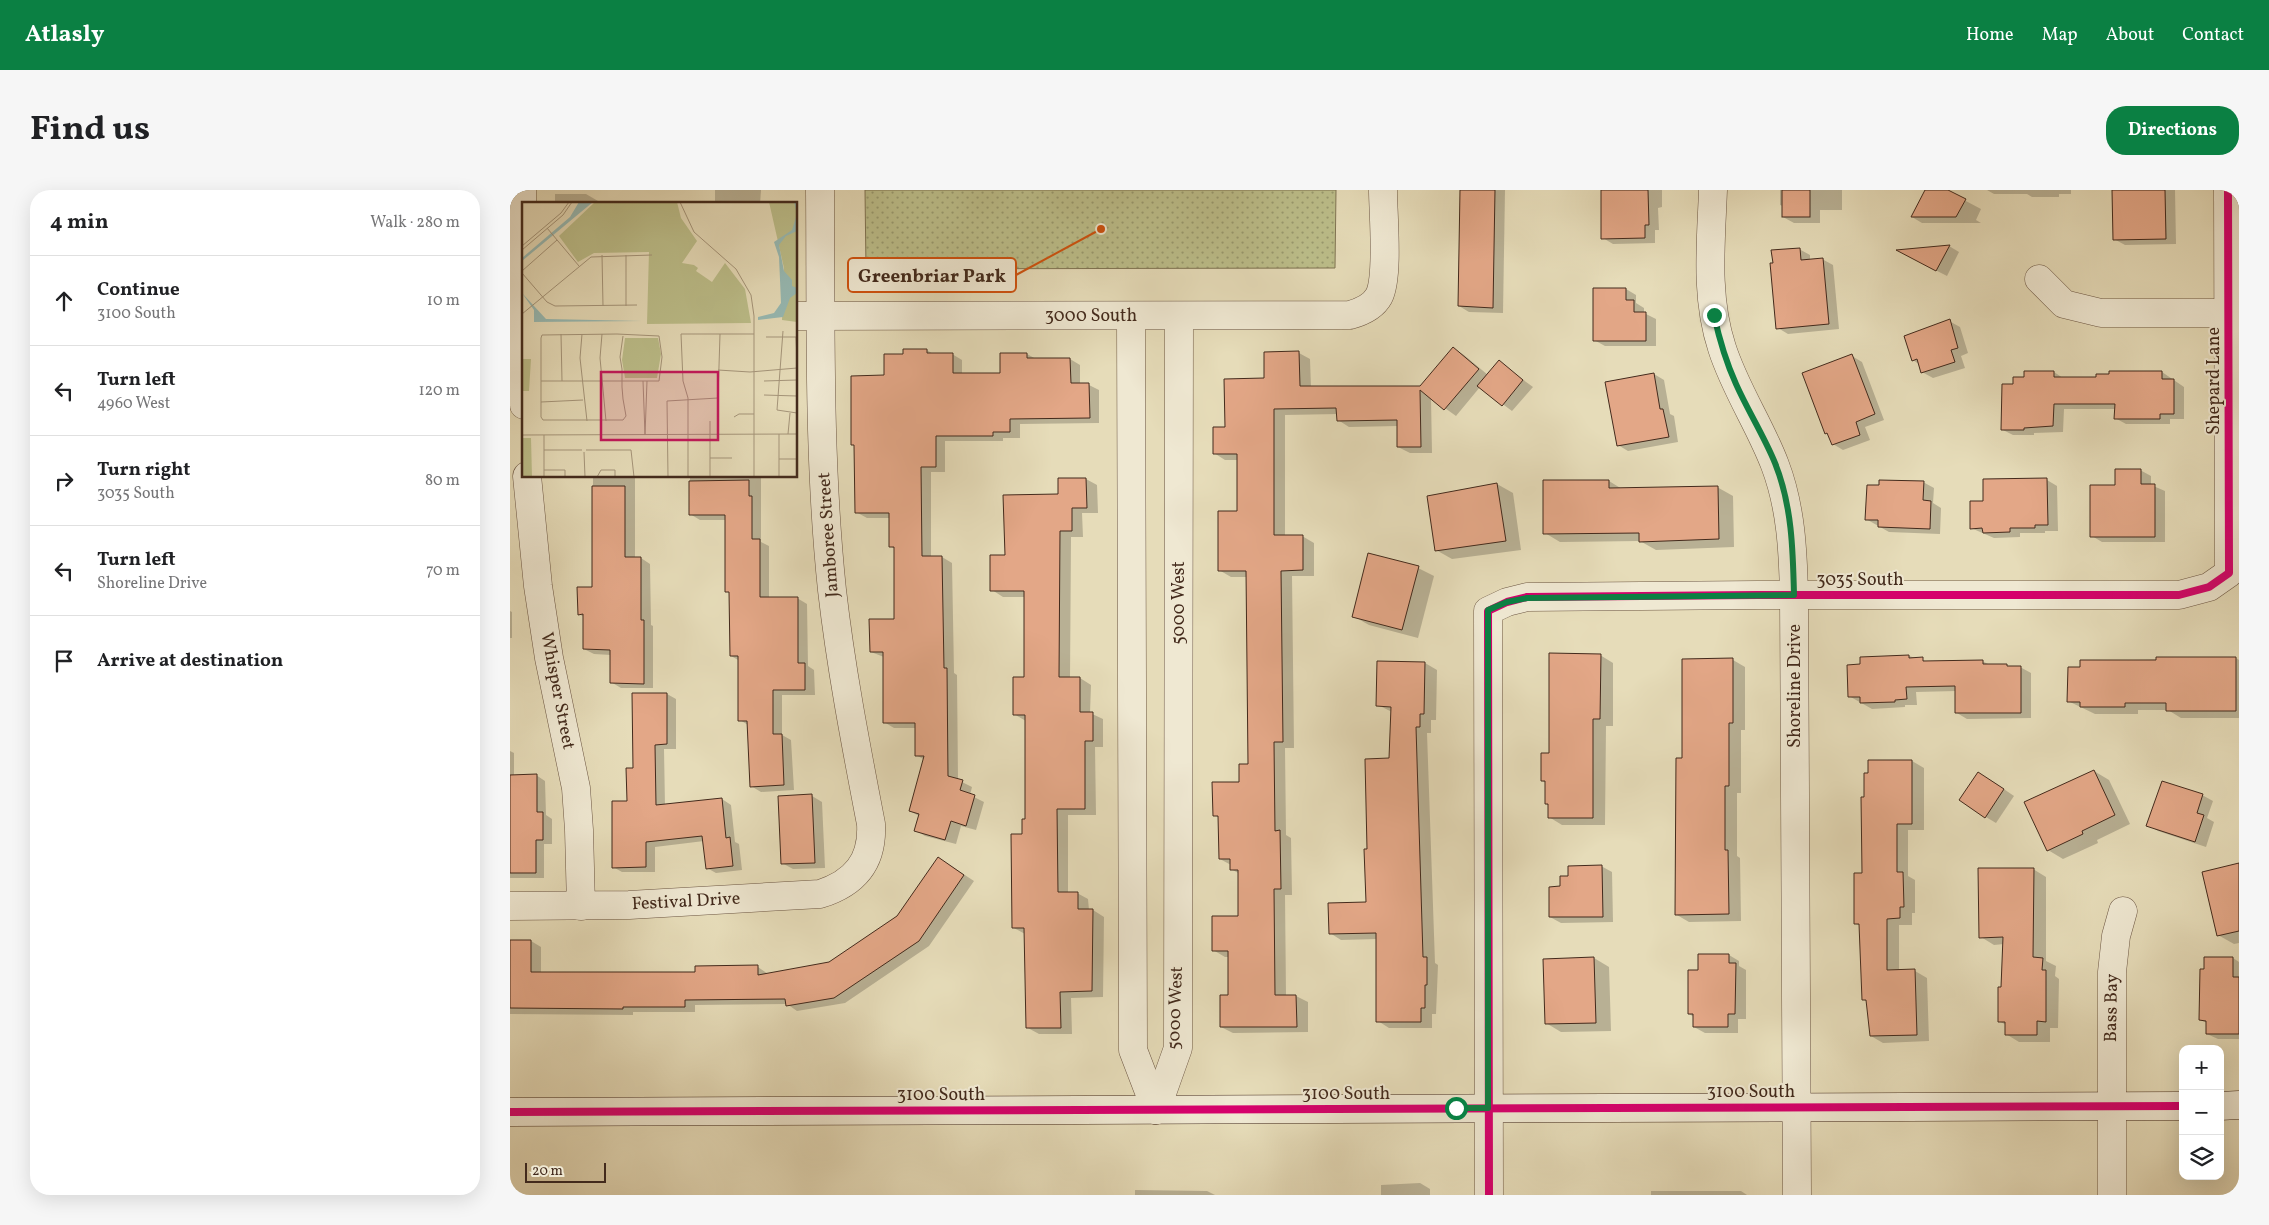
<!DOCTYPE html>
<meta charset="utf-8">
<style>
body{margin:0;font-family:Vollkorn,serif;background:#f6f6f6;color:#202124}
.controls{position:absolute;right:15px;bottom:15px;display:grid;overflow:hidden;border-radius:10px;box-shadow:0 5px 20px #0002}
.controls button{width:45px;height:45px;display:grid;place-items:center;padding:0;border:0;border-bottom:1px solid #e0e0e0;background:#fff;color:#202124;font:25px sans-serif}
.scale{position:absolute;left:15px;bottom:12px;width:81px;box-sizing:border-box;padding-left:5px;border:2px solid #432a1c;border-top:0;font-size:14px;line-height:18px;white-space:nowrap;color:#432a1c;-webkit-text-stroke:4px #efe8d2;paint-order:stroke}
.stop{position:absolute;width:15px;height:15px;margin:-11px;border:4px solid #0b8043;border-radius:50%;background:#fff}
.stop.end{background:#0b8043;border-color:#fff;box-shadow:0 1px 5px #0008}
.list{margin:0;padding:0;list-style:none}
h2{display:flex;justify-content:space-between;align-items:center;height:65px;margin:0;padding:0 20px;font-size:21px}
h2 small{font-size:16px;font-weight:400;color:#757577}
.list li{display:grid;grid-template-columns:32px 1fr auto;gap:15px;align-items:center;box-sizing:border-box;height:90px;padding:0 20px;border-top:1px solid #e0e0e0}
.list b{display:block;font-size:19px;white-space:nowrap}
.list p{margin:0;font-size:16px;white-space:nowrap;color:#757577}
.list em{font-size:16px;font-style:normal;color:#757577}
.icon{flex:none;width:28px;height:28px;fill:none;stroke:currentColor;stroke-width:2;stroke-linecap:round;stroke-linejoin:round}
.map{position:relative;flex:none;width:1729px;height:1005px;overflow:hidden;border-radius:20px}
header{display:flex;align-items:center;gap:30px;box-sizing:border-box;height:70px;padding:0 25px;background:#0b8043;color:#fff}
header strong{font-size:24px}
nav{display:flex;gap:28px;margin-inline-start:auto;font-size:18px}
.intro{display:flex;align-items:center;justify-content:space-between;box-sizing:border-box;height:120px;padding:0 30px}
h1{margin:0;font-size:35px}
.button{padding:12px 22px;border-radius:20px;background:#0b8043;color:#fff;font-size:18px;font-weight:700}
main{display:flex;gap:30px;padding:0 30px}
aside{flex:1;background:#fff;border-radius:20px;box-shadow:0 5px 20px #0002}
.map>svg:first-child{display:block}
.park{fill:url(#park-dots);stroke:#807453}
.shadow{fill:#0003}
.building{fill:#e3a787;stroke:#432a1c}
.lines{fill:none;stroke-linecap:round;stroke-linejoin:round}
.street-casing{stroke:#6c5643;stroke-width:29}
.secondary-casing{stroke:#432a1c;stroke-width:29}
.street{stroke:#efe8d2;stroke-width:28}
.secondary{stroke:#efe8d2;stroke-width:28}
.cycleway-casing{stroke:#efe8d2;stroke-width:11}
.cycleway{stroke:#d6006c;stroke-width:8}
.route{stroke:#0b8043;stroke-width:6}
.labels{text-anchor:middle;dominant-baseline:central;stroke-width:4;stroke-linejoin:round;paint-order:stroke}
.street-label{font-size:18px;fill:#432a1c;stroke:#efe8d2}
.inset-road{fill:none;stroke:#a5957a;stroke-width:1}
.view{fill:#c2185b;fill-opacity:0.15;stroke:#c2185b;stroke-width:2.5}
.inset-edge{fill:none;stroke:#432a1c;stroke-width:2.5}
.leader{fill:none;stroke:#cf520e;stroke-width:2}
.callout-dot{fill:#cf520e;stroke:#efe8d2;stroke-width:2}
.callout{fill:#efe8d2;stroke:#cf520e;stroke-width:2}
.callout-label{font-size:19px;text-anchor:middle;font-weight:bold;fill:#432a1c}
</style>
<header>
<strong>Atlasly</strong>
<nav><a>Home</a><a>Map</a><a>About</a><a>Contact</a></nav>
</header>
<div class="intro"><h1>Find us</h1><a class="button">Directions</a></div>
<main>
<aside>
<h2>4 min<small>Walk · 280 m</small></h2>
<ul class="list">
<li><svg class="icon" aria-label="ahead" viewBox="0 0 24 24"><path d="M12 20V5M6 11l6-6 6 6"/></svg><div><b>Continue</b><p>3100 South</p></div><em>10 m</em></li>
<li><svg class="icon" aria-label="left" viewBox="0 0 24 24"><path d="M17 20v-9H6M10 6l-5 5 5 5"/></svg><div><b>Turn left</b><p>4960 West</p></div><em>120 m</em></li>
<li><svg class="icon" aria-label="right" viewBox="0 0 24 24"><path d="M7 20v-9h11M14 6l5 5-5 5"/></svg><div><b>Turn right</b><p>3035 South</p></div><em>80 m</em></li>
<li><svg class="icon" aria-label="left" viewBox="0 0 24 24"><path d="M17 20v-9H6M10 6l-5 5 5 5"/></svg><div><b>Turn left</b><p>Shoreline Drive</p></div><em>70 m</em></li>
<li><svg class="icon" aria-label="arrive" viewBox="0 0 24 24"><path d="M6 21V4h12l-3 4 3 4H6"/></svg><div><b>Arrive at destination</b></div></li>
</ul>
</aside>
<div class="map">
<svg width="1729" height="1005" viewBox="0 0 1729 1005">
<defs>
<pattern id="park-dots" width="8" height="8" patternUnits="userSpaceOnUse" patternTransform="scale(1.25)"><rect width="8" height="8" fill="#bcbe8a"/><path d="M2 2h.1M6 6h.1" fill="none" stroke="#9a9b70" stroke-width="1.8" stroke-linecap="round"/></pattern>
</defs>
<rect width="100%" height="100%" fill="#e6dcb9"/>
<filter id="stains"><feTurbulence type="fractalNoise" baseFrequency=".004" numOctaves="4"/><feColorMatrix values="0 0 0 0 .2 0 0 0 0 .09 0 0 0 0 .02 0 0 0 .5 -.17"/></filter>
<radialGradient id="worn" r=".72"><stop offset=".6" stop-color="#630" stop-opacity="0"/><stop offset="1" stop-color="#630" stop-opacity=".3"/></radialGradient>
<path class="park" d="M355 0H826L825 78 356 79Z"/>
<g class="shadow">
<path d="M205 0H251L250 14H205Z"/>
<path d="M951 0H995L993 123 959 122 949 116Z"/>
<path d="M1092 0H1152V17L1148 18 1149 40H1145V53L1103 54 1093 48Z"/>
<path d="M1270 0H1332V20H1310V33H1284L1273 27V16L1270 15Z"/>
<path d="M1423 0H1435L1471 19 1466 30 1471 33H1412L1402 27Z"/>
<path d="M1477 0H1561V4H1549V7H1522L1517 4H1484Z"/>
<path d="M1603 0H1665L1666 54 1615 55 1604 49Z"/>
<path d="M45 4H76L88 11V14H45Z"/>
<path d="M1439 56 1449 62 1437 86 1398 66Z"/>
<path d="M1289 59 1300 65V71L1312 69 1323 75 1329 139 1278 144 1268 138Z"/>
<path d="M1084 99H1116L1126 105V113L1134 118V123L1146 129V156H1095L1084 150Z"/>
<path d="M1439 131 1450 137 1458 163 1451 166 1455 178 1423 188 1412 182 1410 175 1403 170Z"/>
<path d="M943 158 954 165 978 185 989 172 1023 197 1002 221 970 197 946 226 921 208 922 263H900L888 257V236L839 237 828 230V224L775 225V346H792L804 353V386H782L784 558H775L776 645 781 648 782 705H775L776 806H786L798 812V842L723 843 711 837 719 806V767H715L703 760 730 727V684L721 679V675L710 669V628L704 625 731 593 739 575 737 387H721L709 380 729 323V270H715L704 263 716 238 755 189 789 163 800 169 801 198 910 197Z"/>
<path d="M417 160 423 164H442L452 170V184H491L517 164 526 169H560L570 175V195H579L589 200V233L510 234V248H493V251H435V282H421V367H432L442 373 444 483 447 485 448 590 462 597 460 605 474 612 466 640 451 636 446 654 415 646 405 640 409 626 400 621 415 570 406 565V538H384L374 532V467L361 462 385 430V359L380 356V328H357L346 322 376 186 395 165Z"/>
<path d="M1342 166 1352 172 1374 230 1355 237 1360 250 1333 260 1323 254 1319 245 1316 243Z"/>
<path d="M1544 182 1553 188H1588L1652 182 1674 197V229H1660V234H1616L1605 228 1606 219H1554L1553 242 1524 243V245H1503L1493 240 1504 196 1515 189Z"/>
<path d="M1144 184 1154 190 1160 224 1164 226 1168 252 1118 261 1108 255Z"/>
<path d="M1630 280 1641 286V295L1655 301V352H1592L1582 346 1606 296Z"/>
<path d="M83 286H125V368H131L140 374 141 435 143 436V498H111L101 492V465L84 464 74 459V427L69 424 83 398Z"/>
<path d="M180 286H251V352L259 356V408H287L297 414 298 476 304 480 305 505H272V545L281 550 284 600 251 602 241 596 238 535 230 530V471L221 466V403L216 401V330H190L180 324Z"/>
<path d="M576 289 587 295 588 323H572L573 347H561L560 488H570L581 495 580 523 593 529V557H585L586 625H558V703H567L578 709 579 720H583L594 727 593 807 561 808 562 844H529L518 838 515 744 504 738 513 645 517 630 516 531 504 524 516 488V407H493L482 400 496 366 549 305Z"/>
<path d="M1537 290 1547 296 1548 341H1535V343H1510V347L1484 348 1461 338 1474 313Z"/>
<path d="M1099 291 1112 299 1207 297 1223 306 1224 357 1146 360 1130 351 1050 352 1035 343Z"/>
<path d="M1413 292 1424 298 1423 313 1431 318 1430 344 1379 342 1356 329Z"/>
<path d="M987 294 1003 303 1011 360 942 369 926 360Z"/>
<path d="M908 378 924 386 908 448 859 435 843 426Z"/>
<path d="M0 421 2 422V448H0Z"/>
<path d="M1090 465 1103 473V536H1096L1095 635H1052L1039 627V616L1036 614V593L1032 591Z"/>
<path d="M1399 466 1419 472 1472 471 1480 475 1510 477 1521 483V528L1457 529 1447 523 1446 501 1406 502 1407 515H1395V517L1362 519 1339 506 1351 475Z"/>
<path d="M1726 468 1729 470V528H1671L1658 520H1628V524H1585L1558 511 1571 479V471Z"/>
<path d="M1173 470H1223L1235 477V540H1231V603H1227V666L1230 668 1231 731 1179 732 1167 725 1173 570Z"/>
<path d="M869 472 915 473 927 480 926 530H921V543H917L925 773 928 775 926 824H922V838H879L868 831 867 749 831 750 820 743 857 714 859 661 880 569 882 522 868 515Z"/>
<path d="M157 504 166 509V559H154L155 616 212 609 221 615 225 652 229 654 232 680 206 683 197 678 194 651 145 657V682H112L103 677 124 579Z"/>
<path d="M0 561 4 563V586L26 585 35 591 36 625 42 629V654H34V688H0Z"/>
<path d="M1359 571H1402L1414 578V640H1398V686L1405 690V723H1402V735H1389V781H1405L1417 788 1419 851 1373 853 1361 846 1358 812 1354 810 1351 736 1346 734 1353 684Z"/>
<path d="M1584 581 1599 590 1620 634 1587 650 1588 653 1553 669 1538 660Z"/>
<path d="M1479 589 1504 606 1486 633 1476 627Z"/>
<path d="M1692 605 1703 611 1697 628 1704 632 1696 657 1648 641 1638 635Z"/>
<path d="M302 606 312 612 315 678 283 679 272 673Z"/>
<path d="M438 674 464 691 419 756 335 813 287 821 277 814 185 815V822H123V825L0 824V751H21L31 757V783H186L248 777 258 784 319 773 388 726Z"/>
<path d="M1729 674V753L1724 754 1708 745Z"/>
<path d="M1091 676 1102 682 1103 732 1051 733 1040 727 1051 698 1059 688Z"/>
<path d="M1523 679 1536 687V771L1546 776 1545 786 1549 789 1548 838H1540V852H1509L1496 844V835L1489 831 1494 754 1484 755 1471 747Z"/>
<path d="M1219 765 1229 771V776L1236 780V829H1228V843H1195L1184 837V827L1179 824 1190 782Z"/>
<path d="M1084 768 1099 777 1101 841 1051 842 1036 833Z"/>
<path d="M1723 768 1729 772V849H1708L1697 844V833L1690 830Z"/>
<path d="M910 993 920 999V1005H871V995Z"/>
<path d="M625 1000 697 1001 705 1005H625Z"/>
<path d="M1141 1001H1231L1237 1005H1034H1141Z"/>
</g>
<g class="building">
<path d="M950 0H985L983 118 948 116Z"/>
<path d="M1091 0H1138L1139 35H1135V48L1091 49Z"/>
<rect x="1272" y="0" width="28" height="27"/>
<path d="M1415 0H1438L1456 9 1446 27H1401Z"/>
<path d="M1602 0H1655L1656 49 1603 50Z"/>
<path d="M1440 55 1426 81 1386 60Z"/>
<path d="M1290 58 1291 70 1313 68 1319 134 1266 139 1260 73H1263L1261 60Z"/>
<path d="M1083 98H1116V110H1124V122H1136V151H1083Z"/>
<path d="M1440 129 1448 158 1441 160 1445 172 1411 183 1407 169 1402 171 1394 146Z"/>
<path d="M943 157 969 179 934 220 910 200 911 257H887V230L827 231 826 218 764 219V345H793V380L771 381 773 552H764L765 641 770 640 771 699H764L765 805H786L787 837H710V805H718V761H702V726H728V680H720V669H709L708 626H703L702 592H729V574H738L736 381H708V321H727V264H703V237H715L714 189 754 188V162L789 161 790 196H910Z"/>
<path d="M393 159H417V163H443V183H490V163H517V168H560L561 193H579L580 228 500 229V242H483V246H426V277H411L412 366H432L434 478H437L438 586 453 590 450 600 465 605 456 636 441 631 435 650 404 641 409 624 399 621 414 566H405V533H373V462H360L359 429H384V357H379V323H345L344 255H341V186L374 185V164H393Z"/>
<path d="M1342 164 1365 224 1346 232 1350 245 1322 255 1317 243 1315 244 1292 183Z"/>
<path d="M989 170 1013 190 992 216 967 196Z"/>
<path d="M1514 181H1544V187H1586V184H1599V181H1652V189H1664V224H1650V229H1604L1605 214H1544L1543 236 1514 238V240H1491L1492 194H1503V187H1514Z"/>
<path d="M1144 183 1150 219H1153L1159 247 1107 256 1095 192Z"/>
<path d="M1605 279H1631V294H1645V347H1580V295H1605Z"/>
<path d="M548 288H576L577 318H562V341H550L549 487H570V522H583V551H575V619H547L548 702H568V719H583L582 801 550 802 551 838H516L514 738H502L501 644H512V629H515V525H503V487H514V401H480V365H495L493 305 548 304Z"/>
<path d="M1537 288 1538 335H1525V338H1500V342L1473 343 1472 338 1460 339V311H1473V289Z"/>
<path d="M239 290V306H242V349H250V407H288V473H295V500H263V544H272L274 595 240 597 237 531H228V466H220L219 402H215V325H179V291Z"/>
<path d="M1033 290H1099V298L1208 296 1209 349 1129 352V343L1033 344Z"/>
<path d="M1369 290 1414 291 1413 310 1421 311 1420 339 1368 337V330H1355L1357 295H1369Z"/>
<path d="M987 293 996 351 925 361 917 306Z"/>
<path d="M82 296H115V367H131V430H134V494L100 493V460L73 459V424L68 425 67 397H82Z"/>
<path d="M858 363 909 376 892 440 842 427Z"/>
<path d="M1039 463 1091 464 1090 529H1083V628H1038V614H1035V591H1031V563H1039Z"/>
<path d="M1399 465V468L1413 467V471L1473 470V474H1497V476H1511V523H1445V496L1396 497 1397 509 1385 510V512L1350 513V507H1338L1337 475 1350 474V467Z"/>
<path d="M1646 467H1726V521H1656V513H1615V517H1570V512H1557L1558 477H1570V470H1646Z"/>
<path d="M1223 468V533H1219V596H1215V660H1218L1219 724 1165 725 1166 568H1172V469Z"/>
<path d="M867 471 915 472 914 524H910V537H906L913 767H917V795H915V818H911V832H866V743L819 744 818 713 856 712 854 659H857L855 569 879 568 881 517 866 516Z"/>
<path d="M122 503H157V554L145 555 146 615 212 608 216 648 220 647 223 676 196 679 192 646 136 652V677L102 678V611H117L116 578H123Z"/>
<path d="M1358 570H1402V634H1387V682H1393L1394 717H1390V728L1377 729V780L1405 779 1407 845 1360 846 1356 810H1352L1349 734H1344V683H1352L1351 607H1354V583H1358Z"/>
<path d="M1584 580 1605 625 1572 641 1573 644 1537 661 1514 612Z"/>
<path d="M1468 582 1494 599 1475 628 1449 610Z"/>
<path d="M27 584V622H33V650H26V683H0V585Z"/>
<path d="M1652 591 1693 604 1687 623 1694 625 1685 652 1636 636Z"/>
<path d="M302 604 305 673 271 674 268 606Z"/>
<path d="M428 667 454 685 409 751 324 808 276 816 275 809 175 810V817H113V819L0 818V750H21V782H185V776L248 775V785L319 772 387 726Z"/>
<path d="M1729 673V741L1707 746 1692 682Z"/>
<path d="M1092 675 1093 727H1039V697L1050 696V686H1058V676Z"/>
<path d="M1468 678H1524L1523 767 1533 768 1532 780H1536V832L1527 831V845H1495V832H1488V797H1491L1493 747 1469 748Z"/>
<path d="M1188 764H1219V773H1226L1225 824H1218V837H1183V824H1178V780H1188Z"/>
<path d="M1084 767 1086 833 1035 834 1033 769Z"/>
<path d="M1694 767H1723V787H1729V844H1696V831L1689 830 1690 779H1694Z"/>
</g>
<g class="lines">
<defs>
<g id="street">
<path d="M12 0 14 215"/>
<path d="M1203 0C1201 53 1195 107 1212 158 1225 199 1250 235 1265 275 1281 317 1283 361 1284 405L1287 1005"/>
<path d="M1529 89 1554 114 1591 123H1718"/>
<path d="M286 126 840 125C851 122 863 117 869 106 879 86 873 24 873 0"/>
<path d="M621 126 623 860 646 920"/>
<path d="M17 286 28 396 39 468 66 598 69 640 71 716"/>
<path d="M0 716 119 715 310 704C345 693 363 671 361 634 346 556 331 479 322 400 308 267 311 133 310 0"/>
<path d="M646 920 668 858 669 126"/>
<path d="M979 1005 978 421 997 412 1017 407 1247 405H1669L1699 397 1719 383 1718 0"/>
<path d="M1602 1005V782L1606 746 1613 721"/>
</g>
<g id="secondary">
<path d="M1710 916 1729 915"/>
<path d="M0 922 1673 916"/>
</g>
</defs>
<use href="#street" class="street-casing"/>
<use href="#secondary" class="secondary-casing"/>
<use href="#street" class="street"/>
<use href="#secondary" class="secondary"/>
<defs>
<g id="cycleway">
<path d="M0 922 1673 916"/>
<path d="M979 1005 978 421 997 412 1017 407 1247 405H1669L1699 397 1719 383 1718 0"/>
</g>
</defs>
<use href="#cycleway" class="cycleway-casing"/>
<use href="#cycleway" class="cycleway"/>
</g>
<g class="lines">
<path class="route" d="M946 918H978V420L997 412 1017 408 1284 405C1283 361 1282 315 1265 273 1254 246 1238 221 1226 194 1216 172 1209 148 1204 125"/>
</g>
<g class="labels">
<g class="street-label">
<text x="581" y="126">3000 South</text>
<text transform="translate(1704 191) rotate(-90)">Shepard Lane</text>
<text transform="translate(319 345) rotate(-94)">Jamboree Street</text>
<text x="1350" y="390">3035 South</text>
<text transform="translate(669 413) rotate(-90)">5000 West</text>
<text transform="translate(1285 496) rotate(-90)">Shoreline Drive</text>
<text transform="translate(47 501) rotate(79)">Whisper Street</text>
<text transform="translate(176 712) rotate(-3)">Festival Drive</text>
<text transform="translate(666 818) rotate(-88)">5000 West</text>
<text transform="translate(1602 818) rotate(-89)">Bass Bay</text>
<text x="1241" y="902">3100 South</text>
<text x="836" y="904">3100 South</text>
<text x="431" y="905">3100 South</text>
</g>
</g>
<g transform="translate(12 12)">
<rect width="275" height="275" fill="#e6dcb9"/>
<path d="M73 0H155L159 16 175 39 160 61 172 63 176 66 174 69 190 80 203 61 223 87 229 121 125 122 127 50 72 51 56 60 37 34ZM247 0H275V120L260 118 262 66ZM0 157H9L7 189H0Z" fill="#bcbe8a"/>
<path d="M103 136H136L139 152 135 176H103L100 158ZM0 236H9L10 275H0Z" fill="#bcbe8a"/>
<path d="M57 0H71L0 59V56L48 15ZM272 0H275V29L264 34 257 43 262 69 270 78V84L275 86V91L268 96 261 115 236 118V115L252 111 259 101 257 55 252 40 270 28 275 12ZM0 91 24 117 120 119 12 120V108Z" fill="#97bab4"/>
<path class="inset-road" d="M158 0 172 30 214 67 229 93 232 114V232M25 26 57 64M0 44 39 11 47 0M0 48 41 13 50 0M80 53 81 104M104 53V104M0 69 35 38M0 71 25 100 33 104 115 103M0 112 69 55 130 53M39 132 40 179M60 132 58 156 65 219M80 132 78 156 84 219M244 135H275M274 135 275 157M196 168 228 170 275 166M19 179H137L140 155 137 134 95 132 20 133 19 136V215L21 218H101L104 214 101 197 100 185V167L98 155 101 134M121 179 123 233M242 179 275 178M242 193 275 194M19 200 61 198M255 208 261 129M255 208 275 211M212 215 217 212H232M232 232V275M266 232 268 211M0 233 275 232M22 233V275M123 233 125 179M22 248H60M64 248H109L112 275M62 250 63 275M188 256H210M257 257H275M22 268H43V275M75 275 79 268H93V275M146 275 145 199 196 196 198 132M166 275V196L161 179 159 132H232M188 275V219M257 275V232"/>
<path class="view" d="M79 170H196V238H79Z"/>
<rect width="275" height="275" class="inset-edge"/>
</g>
<path class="leader" d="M591 39L506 85"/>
<circle class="callout-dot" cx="591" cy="39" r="5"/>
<rect class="callout" x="338" y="68" width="168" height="34" rx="5"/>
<g class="callout-label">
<text x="422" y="92">Greenbriar Park</text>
</g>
<rect width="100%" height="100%" filter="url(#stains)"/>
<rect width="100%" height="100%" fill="url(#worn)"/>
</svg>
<div class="controls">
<button>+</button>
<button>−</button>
<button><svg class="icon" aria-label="layers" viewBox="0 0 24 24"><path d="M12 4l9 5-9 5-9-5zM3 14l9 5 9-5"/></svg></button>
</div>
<div class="scale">20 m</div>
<div class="stop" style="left:946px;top:918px"></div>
<div class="stop end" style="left:1204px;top:125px"></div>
</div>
</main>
